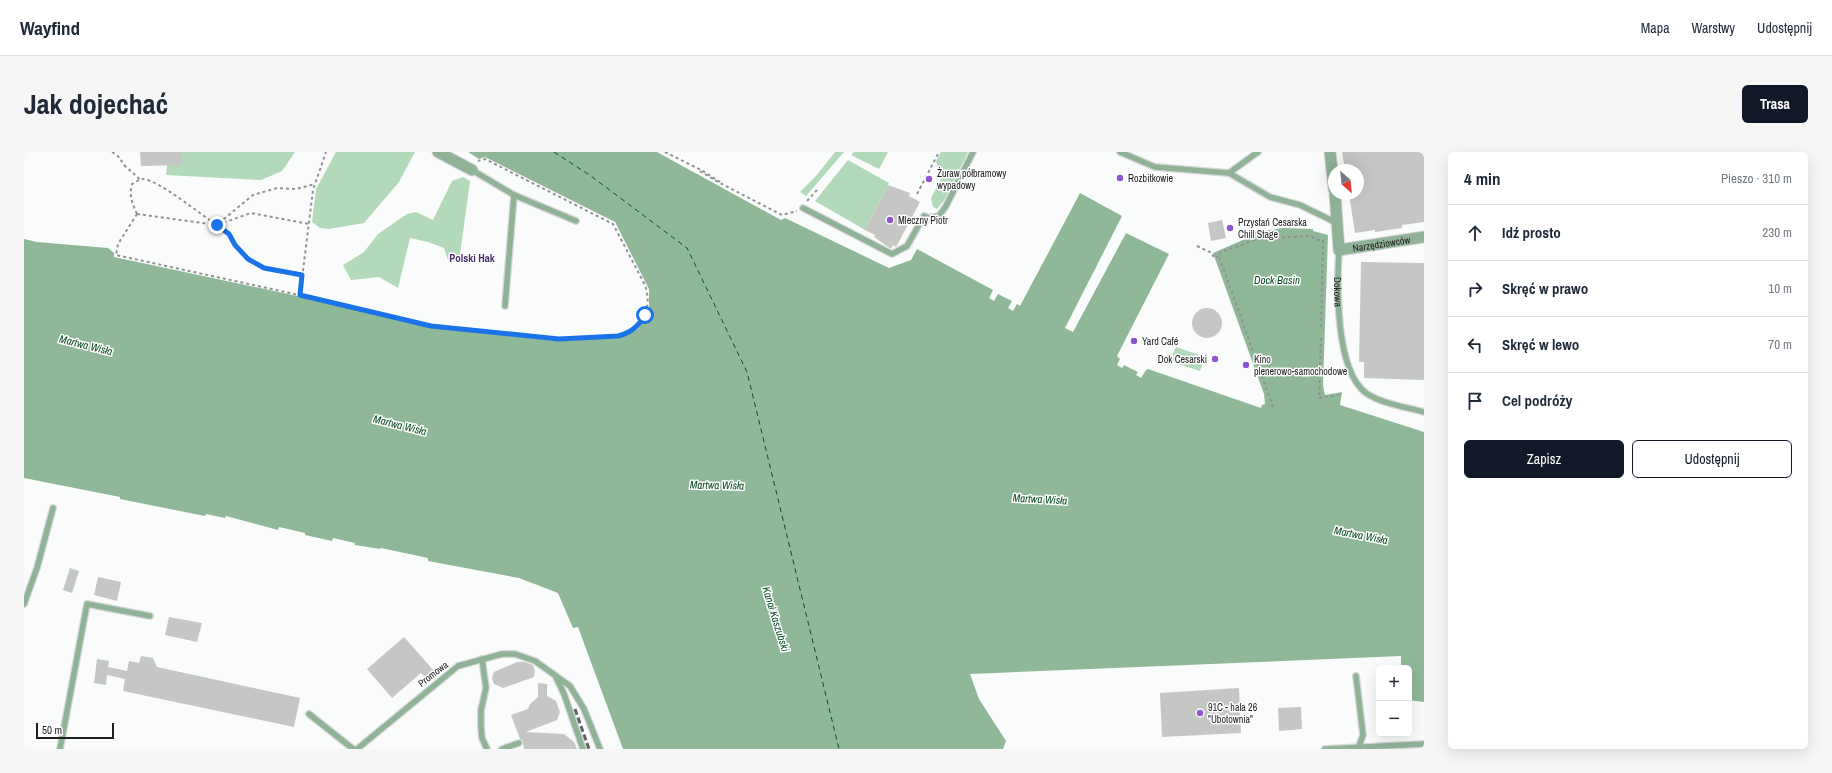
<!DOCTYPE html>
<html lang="pl">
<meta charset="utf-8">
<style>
body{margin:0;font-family:"Archivo Narrow",sans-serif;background:#f6f6f7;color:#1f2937}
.controls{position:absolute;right:12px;bottom:12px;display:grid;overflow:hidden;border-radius:6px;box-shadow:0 4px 16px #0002}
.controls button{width:36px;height:36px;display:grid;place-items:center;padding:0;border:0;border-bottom:1px solid #e0e1e3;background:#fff;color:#1f2937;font:20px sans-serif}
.compass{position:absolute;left:1304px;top:12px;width:36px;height:36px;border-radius:50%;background:#fff;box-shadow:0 4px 16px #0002;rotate:153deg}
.scale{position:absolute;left:12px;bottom:10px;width:78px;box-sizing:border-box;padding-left:4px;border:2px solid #1d1e1d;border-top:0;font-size:11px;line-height:14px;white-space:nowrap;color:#1d1e1d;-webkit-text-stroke:3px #fff;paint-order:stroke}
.stop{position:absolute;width:12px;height:12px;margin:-9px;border:3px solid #1a73e8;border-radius:50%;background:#fff}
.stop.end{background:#1a73e8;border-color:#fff;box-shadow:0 1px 4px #0008}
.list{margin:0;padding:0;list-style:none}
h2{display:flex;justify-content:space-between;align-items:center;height:52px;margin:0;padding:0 16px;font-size:17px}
h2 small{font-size:13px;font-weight:400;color:#747a83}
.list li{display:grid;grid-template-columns:26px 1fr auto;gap:12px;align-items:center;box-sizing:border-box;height:56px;padding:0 16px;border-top:1px solid #e0e1e3}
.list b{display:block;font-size:15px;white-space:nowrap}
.list em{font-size:13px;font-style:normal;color:#747a83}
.actions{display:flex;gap:8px;padding:12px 16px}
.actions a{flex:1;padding:9px 0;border:1px solid #111827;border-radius:6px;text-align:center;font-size:14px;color:#111827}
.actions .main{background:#111827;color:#fff}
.icon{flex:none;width:22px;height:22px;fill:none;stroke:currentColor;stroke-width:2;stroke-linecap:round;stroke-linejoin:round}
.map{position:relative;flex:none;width:1400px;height:597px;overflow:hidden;border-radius:6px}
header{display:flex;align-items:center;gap:24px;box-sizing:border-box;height:56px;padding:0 20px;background:#fff;border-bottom:1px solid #e0e1e3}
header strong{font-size:19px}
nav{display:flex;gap:22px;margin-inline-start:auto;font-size:14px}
.intro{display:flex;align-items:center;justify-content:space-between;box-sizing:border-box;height:96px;padding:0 24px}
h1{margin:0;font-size:28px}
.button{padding:10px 18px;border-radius:6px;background:#111827;color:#fff;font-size:14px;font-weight:700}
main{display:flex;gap:24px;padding:0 24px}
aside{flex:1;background:#fff;border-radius:6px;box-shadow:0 4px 16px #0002}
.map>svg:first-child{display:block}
.green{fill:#b2d9ba}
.water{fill:#8fb898}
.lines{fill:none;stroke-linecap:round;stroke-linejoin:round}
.ferry{stroke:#094c24;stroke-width:1;stroke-dasharray:5 4;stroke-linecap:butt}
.building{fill:#c4c7c4}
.lane-casing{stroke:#d6d8d7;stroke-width:8}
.street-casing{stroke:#d6d8d7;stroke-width:13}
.path{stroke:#919392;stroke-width:2;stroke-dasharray:3 3;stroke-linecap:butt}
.lane{stroke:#90b398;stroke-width:5.5}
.street{stroke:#90b398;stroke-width:11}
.rail{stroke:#606160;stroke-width:3;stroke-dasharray:6 3;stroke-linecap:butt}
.route{stroke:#1a73e8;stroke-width:5}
.poi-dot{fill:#8c57cf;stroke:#fff;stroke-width:1.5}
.labels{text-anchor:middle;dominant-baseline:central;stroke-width:3;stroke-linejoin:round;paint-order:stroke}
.poi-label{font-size:10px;fill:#1d1e1d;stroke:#fff;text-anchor:start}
.street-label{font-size:10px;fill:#1d1e1d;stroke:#fff}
.neighbourhood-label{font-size:11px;font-weight:bold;fill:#472e68;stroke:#fff}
.water-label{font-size:11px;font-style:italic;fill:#094c24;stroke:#fff}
</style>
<header>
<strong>Wayfind</strong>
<nav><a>Mapa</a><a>Warstwy</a><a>Udostępnij</a></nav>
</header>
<div class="intro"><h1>Jak dojechać</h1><a class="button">Trasa</a></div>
<main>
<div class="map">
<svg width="1400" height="597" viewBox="0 0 1400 597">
<rect width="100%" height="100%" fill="#f9fcfa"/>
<g class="green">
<path d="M158 0H271L258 19 237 28 142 23 143 13H158Z"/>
<path d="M312 0H391L375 30 340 71 305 77 296 76 288 70 292 37Z"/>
<path d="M811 0H820L782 44 776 40 792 24Z"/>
<path d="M830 0H864L855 17 827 3Z"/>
<path d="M917 0H944L921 47 913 57 909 55 907 46 917 27 912 9Z"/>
<path d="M824 8 865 31 841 78 791 49Z"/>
<path d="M439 25 446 29 435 110 424 108 420 96 404 90 386 86 374 136 355 125 327 128 319 113 340 100 354 82 383 62 392 60 409 68 428 29Z"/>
<path d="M1152 195 1181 205 1176 219 1145 209Z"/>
</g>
<path class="water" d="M444 0H633L757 68 761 66 865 116 887 108 893 97 969 138 965 146 970 149 974 142 988 149 984 156 989 159 993 152 996 154 1056 41 1098 64 1041 176 1049 180 1102 81 1145 102 1093 204 1096 207 1093 213 1098 216 1100 213 1114 220 1112 223 1117 226 1122 218 1124 217 1237 256 1238 253 1241 252 1240 242 1189 101 1228 84V81L1259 76 1289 77V79L1304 83 1299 233 1301 243 1318 240 1316 253 1400 280V550L1385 548V516H1377V504L946 522 955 547 982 589 979 597H599L554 475 549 476 534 441 495 426 404 409V406L357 396 356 397 331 393V391L309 386 308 389 281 383V381L255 375 254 378 202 364 201 366 182 362 181 364 96 347V345L0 326V87L13 90 84 96 90 101V105L339 158 411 176 533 189 592 186 603 183 614 177 619 170 625 156V137L591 70 461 5 455 7Z"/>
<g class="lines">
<path class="ferry" d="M530 0 567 24 663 96 723 220 815 597"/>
</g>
<g class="building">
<path d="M116 0H158V13L117 14Z"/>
<path d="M1318 0H1400V70L1378 73V76L1351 80V78L1331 81 1325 42H1334V18H1321Z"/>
<path d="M864 33 886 41 885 44 896 50 872 95 869 93 867 97 850 85 851 83 841 78Z"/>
<path d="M1198 68 1202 86 1187 89 1184 71Z"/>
<path d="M1337 110 1400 111V228L1340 226V210H1335Z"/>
<circle cx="1183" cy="171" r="15"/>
<path d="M46 416 55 419 48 441 39 438Z"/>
<path d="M74 425 97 430 93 449 70 443Z"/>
<path d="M145 465 178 471 173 490 141 483Z"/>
<path d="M380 485 410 519 402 526 397 521 368 546 343 517Z"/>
<path d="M117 504 129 506 133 515 276 546 270 575 99 539 101 527 83 523 82 533 70 531 73 507 85 509 84 515 103 519 105 509 115 511Z"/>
<path d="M493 510H501L509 513 511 519 510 525 479 536 470 532 468 526 470 520Z"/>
<path d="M514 531 523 532V544L532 549 536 560 533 568 502 580 540 582 550 590 553 597H500L499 589 496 587 487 563 504 557 506 552 514 545Z"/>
<path d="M1215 536 1217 581 1138 585 1136 541Z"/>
<path d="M1277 555 1278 577 1255 579 1254 556Z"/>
</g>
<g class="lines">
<defs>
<g id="lane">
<path d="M1096 0 1131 15 1205 21 1246 45 1276 53 1313 71"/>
<path d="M448 18 490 43 552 69"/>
<path d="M1205 21 1234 0"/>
<path d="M779 56 868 102 883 94 900 64 905 66 915 64 922 54 949 0"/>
<path id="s1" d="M1315 98C1313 133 1311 218 1342 241 1358 252 1382 255 1400 260"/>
<path d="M481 154 490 43"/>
<path d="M0 452 13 416 29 356"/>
<path d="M458 507 462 536 457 558V575L458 586 463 597"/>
<path d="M1332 524 1339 583 1334 597"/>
<path d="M532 525 540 542 559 597"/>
<path d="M285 562 329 597"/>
<path d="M36 597 63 452 126 464"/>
<path d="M333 597 434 514 478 502H491L511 509 546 534 560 557 576 597"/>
<path d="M478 597 495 591"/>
<path d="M1301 597 1400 592"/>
</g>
<g id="street">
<path d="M414 0 448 18"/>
<path d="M1306 0 1310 37"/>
<path id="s2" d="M1311 42 1315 98 1400 85"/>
</g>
</defs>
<use href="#lane" class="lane-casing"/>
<use href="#street" class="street-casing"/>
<g class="path">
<path d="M88 0C98 6 95 7 101 14 106 19 111 22 116 28"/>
<path d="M641 0 679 19 696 30"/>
<path d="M676 19 694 30 758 63 773 59"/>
<path d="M893 42 915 0"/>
<path d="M783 49 793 38"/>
<path d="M113 62 94 92 92 103 339 157 407 174 535 187 594 184C618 177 629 157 621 133L589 72 461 7 454 9"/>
<path d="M113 62C108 51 105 44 108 32 112 30 115 27 119 27 135 28 177 63 193 73L227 61 285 72"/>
<path d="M113 62 193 73 205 82 211 93 224 107 240 116 278 123"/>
<path d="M195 71 229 43 253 36 272 37 291 32"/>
<path d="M1173 94 1188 101 1190 106 1195 104"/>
<path d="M276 143 289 38 302 0"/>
<path d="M1297 186 1295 246 1315 243"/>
<path d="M1249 255 1195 104 1197 100 1234 87 1286 84 1294 88H1299L1297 177"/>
</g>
<use href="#lane" class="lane"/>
<use href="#street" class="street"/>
<path class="rail" d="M551 557 565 597"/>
</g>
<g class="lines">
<path class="route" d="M193 73 205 82 211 93 224 107 240 116 278 123 276 143 407 174 535 187 594 184C607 181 615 174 621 163"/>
</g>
<g class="poi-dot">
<circle cx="1096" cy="26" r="4"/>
<circle cx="905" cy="27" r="4"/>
<circle cx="866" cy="68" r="4"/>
<circle cx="1206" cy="76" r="4"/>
<circle cx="1110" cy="189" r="4"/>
<circle cx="1191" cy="207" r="4"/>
<circle cx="1222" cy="213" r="4"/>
<circle cx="1176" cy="561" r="4"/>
</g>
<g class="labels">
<g class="poi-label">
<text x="913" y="21">Żuraw półbramowy<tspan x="913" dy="12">wypadowy</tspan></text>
<text x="1104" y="26">Rozbitkowie</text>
<text x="874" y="68">Mleczny Piotr</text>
<text x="1214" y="70">Przystań Cesarska<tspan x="1214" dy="12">Chill Stage</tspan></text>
<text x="1118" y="189">Yard Café</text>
<text x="1183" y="207" text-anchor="end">Dok Cesarski</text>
<text x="1230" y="207">Kino<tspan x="1230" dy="12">plenerowo-samochodowe</tspan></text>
<text x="1184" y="555">91C - hala 26<tspan x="1184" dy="12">"Ubotownia"</tspan></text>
</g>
<g class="street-label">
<text stroke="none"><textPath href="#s2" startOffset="99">Narzędziowców</textPath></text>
<text stroke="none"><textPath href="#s1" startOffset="42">Dokowa</textPath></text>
<text transform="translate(409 522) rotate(-38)">Promowa</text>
</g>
<g class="neighbourhood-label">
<text x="448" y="106">Polski Hak</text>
</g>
<g class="water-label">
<text x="1253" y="128">Dock Basin</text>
<text transform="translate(62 193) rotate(14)">Martwa Wisła</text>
<text transform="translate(376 273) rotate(14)">Martwa Wisła</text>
<text transform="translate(693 333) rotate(1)">Martwa Wisła</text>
<text transform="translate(1016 347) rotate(3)">Martwa Wisła</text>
<text transform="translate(1337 383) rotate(11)">Martwa Wisła</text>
<text transform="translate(752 467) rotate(73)">Kanał Kaszubski</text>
</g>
</g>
</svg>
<div class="controls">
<button>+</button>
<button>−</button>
</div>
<svg class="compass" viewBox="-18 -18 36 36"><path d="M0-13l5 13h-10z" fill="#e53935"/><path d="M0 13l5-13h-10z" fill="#747a83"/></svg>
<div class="scale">50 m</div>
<div class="stop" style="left:621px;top:163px"></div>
<div class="stop end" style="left:193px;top:73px"></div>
</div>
<aside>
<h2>4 min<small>Pieszo · 310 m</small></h2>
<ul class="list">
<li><svg class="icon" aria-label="ahead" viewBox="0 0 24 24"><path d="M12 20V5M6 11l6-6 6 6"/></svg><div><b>Idź prosto</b></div><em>230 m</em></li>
<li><svg class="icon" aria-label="right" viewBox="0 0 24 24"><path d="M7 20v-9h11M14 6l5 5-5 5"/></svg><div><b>Skręć w prawo</b></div><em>10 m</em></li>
<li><svg class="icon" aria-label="left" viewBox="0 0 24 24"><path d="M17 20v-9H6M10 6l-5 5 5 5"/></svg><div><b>Skręć w lewo</b></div><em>70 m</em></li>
<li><svg class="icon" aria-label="arrive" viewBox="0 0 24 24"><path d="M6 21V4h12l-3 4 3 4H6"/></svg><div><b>Cel podróży</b></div></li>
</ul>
<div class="actions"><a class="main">Zapisz</a><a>Udostępnij</a></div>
</aside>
</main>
